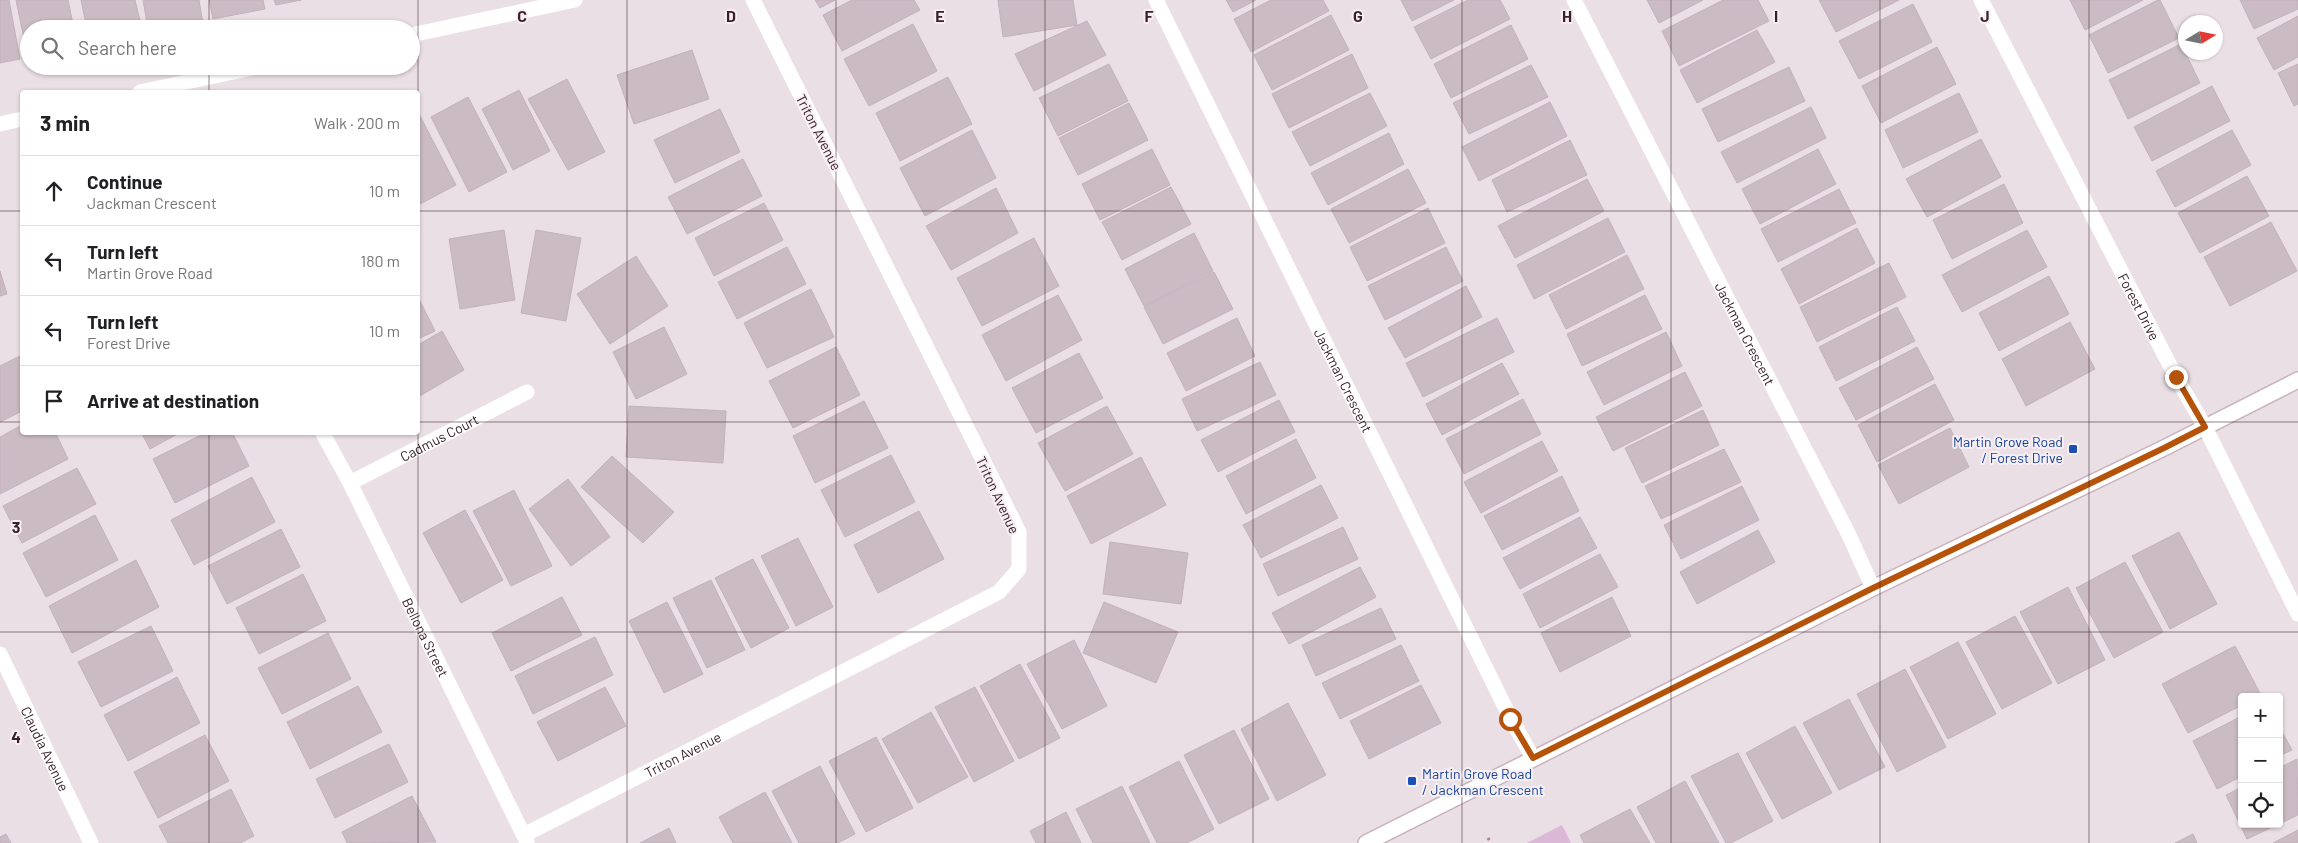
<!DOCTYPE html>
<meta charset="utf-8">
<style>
body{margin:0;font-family:Barlow,sans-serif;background:#f2f2f2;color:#202124}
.controls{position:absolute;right:15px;bottom:15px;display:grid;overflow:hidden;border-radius:5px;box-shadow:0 1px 4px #0004}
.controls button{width:45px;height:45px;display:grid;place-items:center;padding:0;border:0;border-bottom:1px solid #e0e0e0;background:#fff;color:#202124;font:25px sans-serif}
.compass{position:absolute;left:2178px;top:15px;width:45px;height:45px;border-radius:50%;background:#fff;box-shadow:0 1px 4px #0004;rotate:80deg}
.stop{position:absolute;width:15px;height:15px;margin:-11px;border:4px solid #b45309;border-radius:50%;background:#fff}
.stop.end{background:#b45309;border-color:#fff;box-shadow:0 1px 5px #0008}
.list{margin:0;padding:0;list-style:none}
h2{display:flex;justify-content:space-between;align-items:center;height:65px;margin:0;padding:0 20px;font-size:21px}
h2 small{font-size:16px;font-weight:400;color:#757577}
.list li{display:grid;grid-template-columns:32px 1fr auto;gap:15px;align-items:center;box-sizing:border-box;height:70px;padding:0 20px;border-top:1px solid #e0e0e0}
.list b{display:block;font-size:19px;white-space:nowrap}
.list p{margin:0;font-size:16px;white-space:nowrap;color:#757577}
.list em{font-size:16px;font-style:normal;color:#757577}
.icon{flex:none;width:28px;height:28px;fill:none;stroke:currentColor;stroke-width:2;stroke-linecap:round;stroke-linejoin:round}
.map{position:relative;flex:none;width:2298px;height:843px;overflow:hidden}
.search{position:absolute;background:#fff;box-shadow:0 1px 4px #0004;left:20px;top:20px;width:400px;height:55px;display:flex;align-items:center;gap:12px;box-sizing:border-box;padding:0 18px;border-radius:28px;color:#757577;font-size:19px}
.panel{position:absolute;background:#fff;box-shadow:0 1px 4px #0004;left:20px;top:90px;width:400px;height:345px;border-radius:5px}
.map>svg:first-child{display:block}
.green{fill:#dbb8d5}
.building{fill:#cbbbc3;stroke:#c3b2bb}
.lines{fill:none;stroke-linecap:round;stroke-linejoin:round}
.secondary-casing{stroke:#c9b2bd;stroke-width:18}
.path{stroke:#ad8093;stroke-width:3;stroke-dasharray:2.5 4;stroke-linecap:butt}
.street{stroke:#fff;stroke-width:15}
.secondary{stroke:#fff;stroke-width:15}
.route{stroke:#b45309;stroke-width:6}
.grid{fill:none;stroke:#3a202a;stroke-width:1;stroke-opacity:0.55}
.transit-dot{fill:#1a4fb4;stroke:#f7eff4;stroke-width:2}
.labels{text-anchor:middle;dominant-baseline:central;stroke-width:4;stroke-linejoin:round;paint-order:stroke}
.street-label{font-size:14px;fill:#3a202a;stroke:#f7eff4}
.transit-label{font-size:14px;fill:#164399;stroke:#f7eff4;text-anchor:end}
.grid-label{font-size:16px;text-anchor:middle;font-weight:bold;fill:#3a202a;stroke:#f7eff4;stroke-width:4;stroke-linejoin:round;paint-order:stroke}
</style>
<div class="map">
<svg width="2298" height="843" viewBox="0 0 2298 843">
<rect width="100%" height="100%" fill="#eadfe5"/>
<path class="green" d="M1562 825 1571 843H1527Z"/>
<g class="building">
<path d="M0 0H9L20 59 0 63Z"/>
<path d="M16 0H68L74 29H29L28 58Z"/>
<path d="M81 0H135L142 29H87Z"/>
<path d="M143 0H199L203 23 165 29H148Z"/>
<path d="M209 0H263L265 9 213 19Z"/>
<path d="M274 0H301L276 5Z"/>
<path d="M815 0H835L820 8Z"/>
<path d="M852 0H914L920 10 842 51 823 15Z"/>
<path d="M998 0H1073L1077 25 1003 37Z"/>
<path d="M1226 0H1256L1233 12Z"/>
<path d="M1271 0H1323L1329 11 1251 52 1234 19Z"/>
<path d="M1401 0H1454L1412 21Z"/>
<path d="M1468 0H1500L1510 19 1431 59 1414 27Z"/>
<path d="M1647 0H1703L1659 23Z"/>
<path d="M1723 0H1758L1769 21 1679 66 1662 31Z"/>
<path d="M1819 0H1899L1836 32Z"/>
<path d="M2070 0H2143L2085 30Z"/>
<path d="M2158 0H2160L2179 38 2108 73 2089 35Z"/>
<path d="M2240 0H2298V9L2254 29Z"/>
<path d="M1913 4 1932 42 1859 79 1839 41Z"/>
<path d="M1331 15 1349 50 1272 90 1254 55Z"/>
<path d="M2298 16V57L2274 70 2257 38Z"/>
<path d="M1087 21 1106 55 1034 91 1015 54Z"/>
<path d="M913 24 937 71 869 106 844 59Z"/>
<path d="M1511 25 1528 59 1451 98 1434 64Z"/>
<path d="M1757 30 1775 62 1697 103 1680 70Z"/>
<path d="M2181 44 2200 83 2128 119 2109 80Z"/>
<path d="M1937 47 1956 84 1881 123 1862 86Z"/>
<path d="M692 50 709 99 634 124 617 75Z"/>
<path d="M1352 54 1368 88 1289 128 1272 94Z"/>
<path d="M1109 64 1128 101 1058 136 1039 98Z"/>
<path d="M2298 64V104L2294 106 2278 73Z"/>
<path d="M1531 65 1548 97 1469 134 1453 103Z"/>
<path d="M1789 67 1805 101 1718 142 1702 109Z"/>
<path d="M948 77 972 124 900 161 876 113Z"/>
<path d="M567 79 605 152 568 170 528 99Z"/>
<path d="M2212 86 2230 121 2152 161 2134 127Z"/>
<path d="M519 90 550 151 513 170 482 109Z"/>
<path d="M1370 93 1387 126 1310 166 1292 132Z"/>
<path d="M1959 93 1978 132 1903 168 1885 130Z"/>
<path d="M468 97 507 172 469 192 431 117Z"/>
<path d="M1550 102 1567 136 1479 181 1462 147Z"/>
<path d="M1129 103 1148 140 1078 175 1059 138Z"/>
<path d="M1811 107 1826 138 1737 183 1721 152Z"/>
<path d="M720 109 740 152 675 183 654 140Z"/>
<path d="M418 112 456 185 420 204 418 200Z"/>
<path d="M972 130 996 178 925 216 900 168Z"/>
<path d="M2232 130 2251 165 2175 207 2156 171Z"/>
<path d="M1389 133 1404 164 1328 205 1311 173Z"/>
<path d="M1981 139 2001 177 1927 217 1906 179Z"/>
<path d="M1570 140 1587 175 1507 212 1492 180Z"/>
<path d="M1152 149 1170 185 1100 220 1082 184Z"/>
<path d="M1818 149 1836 184 1760 224 1742 189Z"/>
<path d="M743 159 762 196 687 234 668 197Z"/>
<path d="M1408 169 1426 203 1349 243 1331 209Z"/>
<path d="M2247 176 2269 216 2200 253 2178 213Z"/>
<path d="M1587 179 1604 211 1515 258 1498 226Z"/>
<path d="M2004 184 2023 223 1952 259 1933 220Z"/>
<path d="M1171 187 1191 224 1122 260 1102 222Z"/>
<path d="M996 188 1018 233 951 270 926 226Z"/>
<path d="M1839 189 1856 223 1778 262 1761 229Z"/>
<path d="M764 203 783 240 714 276 695 238Z"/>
<path d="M1428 208 1445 243 1367 281 1350 247Z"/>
<path d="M1608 218 1625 252 1534 299 1517 265Z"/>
<path d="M2271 222 2297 271 2230 306 2204 257Z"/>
<path d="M1857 228 1875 263 1799 304 1781 269Z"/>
<path d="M504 230 515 300 460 309 449 239Z"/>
<path d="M536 230 581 238 566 321 521 313Z"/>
<path d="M2027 230 2047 267 1962 312 1942 275Z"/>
<path d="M1194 233 1213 271 1144 306 1125 269Z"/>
<path d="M1034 238 1059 286 982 326 957 278Z"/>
<path d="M787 247 806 284 737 319 718 282Z"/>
<path d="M1446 247 1463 281 1385 320 1368 286Z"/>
<path d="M1627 255 1644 289 1566 329 1549 295Z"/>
<path d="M636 256 668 306 610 344 577 294Z"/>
<path d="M1889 263 1906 297 1817 342 1800 307Z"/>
<path d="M0 271 7 294 0 296Z"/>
<path d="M1214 272 1233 309 1163 344 1144 307Z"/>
<path d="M2049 276 2069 314 1999 351 1979 313Z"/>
<path d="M1466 286 1482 317 1405 358 1388 328Z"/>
<path d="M811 289 834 337 767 368 744 323Z"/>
<path d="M1058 295 1082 340 1006 381 982 335Z"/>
<path d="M1645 295 1662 329 1582 366 1567 334Z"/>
<path d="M418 297 435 331 418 339Z"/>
<path d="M1897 307 1915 341 1836 381 1819 347Z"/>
<path d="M1237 318 1255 356 1186 391 1167 353Z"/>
<path d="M1497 318 1514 352 1423 397 1406 363Z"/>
<path d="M2070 322 2095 369 2026 406 2002 359Z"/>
<path d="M664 327 687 374 636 399 613 352Z"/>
<path d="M442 331 464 370 418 397V345Z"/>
<path d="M1666 332 1682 366 1604 405 1587 372Z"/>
<path d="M836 347 860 395 793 428 769 381Z"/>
<path d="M1917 347 1934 379 1856 420 1839 388Z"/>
<path d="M1079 353 1103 398 1036 433 1012 388Z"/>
<path d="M20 356 22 360V411L0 422V366Z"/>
<path d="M1260 362 1276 395 1197 431 1182 399Z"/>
<path d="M1502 363 1519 394 1442 435 1426 404Z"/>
<path d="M1685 372 1702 406 1613 451 1596 417Z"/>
<path d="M1935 384 1954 420 1877 462 1858 425Z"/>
<path d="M1523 399 1541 434 1464 474 1446 439Z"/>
<path d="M1279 400 1295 432 1218 472 1201 440Z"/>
<path d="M864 401 888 448 815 483 793 436Z"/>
<path d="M629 406 726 411 723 463 626 457Z"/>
<path d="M1107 406 1133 454 1065 491 1038 443Z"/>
<path d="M1703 410 1719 445 1642 483 1625 448Z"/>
<path d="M22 425V432H55L68 459 0 494V437Z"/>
<path d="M1950 428 1969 467 1899 504 1878 465Z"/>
<path d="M141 432H181L150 449Z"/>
<path d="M207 432H232L249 466 175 503 153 459Z"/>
<path d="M1296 439 1316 478 1246 514 1226 476Z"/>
<path d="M1542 441 1558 471 1481 513 1464 482Z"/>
<path d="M1724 449 1741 482 1661 519 1645 486Z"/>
<path d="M891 455 915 502 845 537 821 490Z"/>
<path d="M612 456 674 512 643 543 581 487Z"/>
<path d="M1141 457 1166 505 1091 544 1067 496Z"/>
<path d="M77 468 96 504 22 543 3 506Z"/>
<path d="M1562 476 1579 511 1502 550 1484 516Z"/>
<path d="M252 477 275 522 194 565 171 520Z"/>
<path d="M568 479 610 537 571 566 529 509Z"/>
<path d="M1321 485 1338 518 1261 558 1243 525Z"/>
<path d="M1742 486 1759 520 1681 559 1664 525Z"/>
<path d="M514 490 552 566 511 586 473 511Z"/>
<path d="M465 510 503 580 461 603 423 533Z"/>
<path d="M919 511 944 559 878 593 854 545Z"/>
<path d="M95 515 118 560 46 597 23 553Z"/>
<path d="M1580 517 1597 548 1520 589 1503 558Z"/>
<path d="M1343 527 1358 559 1278 596 1263 564Z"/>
<path d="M281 529 300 567 227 604 208 566Z"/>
<path d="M1758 530 1775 562 1697 604 1680 572Z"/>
<path d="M2179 532 2217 604 2170 629 2132 556Z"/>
<path d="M798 538 833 607 796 626 761 556Z"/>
<path d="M1110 542 1188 553 1181 604 1103 594Z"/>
<path d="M1600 554 1618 587 1540 628 1523 594Z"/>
<path d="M753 559 789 628 751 648 715 578Z"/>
<path d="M136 560 159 607 72 653 49 606Z"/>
<path d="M2125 562 2163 632 2114 658 2076 588Z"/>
<path d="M1360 567 1376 597 1289 644 1272 613Z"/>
<path d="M303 574 326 621 259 654 236 608Z"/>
<path d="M711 580 745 650 707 668 673 598Z"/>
<path d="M2068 587 2105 660 2058 684 2020 612Z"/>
<path d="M562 597 582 635 511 671 492 633Z"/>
<path d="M1612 597 1631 636 1560 672 1541 633Z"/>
<path d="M667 602 703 674 664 693 629 621Z"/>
<path d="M1104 602 1178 632 1156 683 1083 653Z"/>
<path d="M1381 608 1396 639 1316 676 1302 645Z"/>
<path d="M2015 616 2052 683 2002 709 1966 642Z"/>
<path d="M151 626 173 671 101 707 78 662Z"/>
<path d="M328 633 351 679 282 714 258 668Z"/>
<path d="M595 637 613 675 533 714 515 676Z"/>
<path d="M1074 640 1107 706 1062 729 1027 664Z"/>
<path d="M1958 642 1996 714 1948 739 1910 667Z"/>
<path d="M1401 645 1419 681 1340 719 1322 683Z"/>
<path d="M2235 646 2261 695 2242 697V705L2188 733 2162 684Z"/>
<path d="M1020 664 1060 738 1019 759 980 686Z"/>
<path d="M1905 669 1946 747 1897 772 1857 694Z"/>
<path d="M177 677 200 723 128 761 104 715Z"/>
<path d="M1421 685 1441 723 1369 759 1350 721Z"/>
<path d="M358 686 382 732 310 769 287 722Z"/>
<path d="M605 687 626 726 558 761 537 722Z"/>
<path d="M975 687 1014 761 974 782 935 707Z"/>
<path d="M1849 699 1885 767 1839 790 1803 723Z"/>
<path d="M1288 703 1326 775 1277 801 1241 729Z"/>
<path d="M931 712 968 777 918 803 882 739Z"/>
<path d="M2242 716V776L2217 789 2193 741Z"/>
<path d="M1795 726 1832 793 1782 819 1746 753Z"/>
<path d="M2279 726 2292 750 2279 756Z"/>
<path d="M1234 730 1269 799 1219 824 1184 755Z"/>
<path d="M205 735 229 781 158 818 134 772Z"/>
<path d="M876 737 913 808 866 832 829 761Z"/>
<path d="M389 744 408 782 335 818 316 779Z"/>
<path d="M1738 753 1773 821 1731 843H1726L1691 776Z"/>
<path d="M2297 759 2298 815 2279 824V768Z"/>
<path d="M1179 761 1214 829 1187 843H1157L1129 787Z"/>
<path d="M820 766 855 834 838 843H799L772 791Z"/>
<path d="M1685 781 1719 843H1656L1637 807Z"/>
<path d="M1122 786 1150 843H1093L1076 809Z"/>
<path d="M2242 787V824H2279L2247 839 2226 795Z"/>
<path d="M231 789 254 836 240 843H168L159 826Z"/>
<path d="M765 792 792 843H733L719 817Z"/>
<path d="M412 796 436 842 347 843 342 832Z"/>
<path d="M1630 809 1650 843H1584L1580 835Z"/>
<path d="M1066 812 1081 843H1036L1030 831Z"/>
<path d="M669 828 676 843H640Z"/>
<path d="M2298 830V843H2273Z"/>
<path d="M6 834 11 843H0V837Z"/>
<path d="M2193 834 2197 843H2175Z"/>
</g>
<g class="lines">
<defs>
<path id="secondary" d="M1366 843 1873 588 2164 448 2298 380"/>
</defs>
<use href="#secondary" class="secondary-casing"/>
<path class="path" d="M1488 838 1491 843"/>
<g class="street">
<path id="s1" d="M1156 0 1511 719 1533 758"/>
<path id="s2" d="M1574 0 1848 533 1873 588"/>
<path id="s3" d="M1981 0 2176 377 2205 427 2298 614"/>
<path d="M411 35 575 0"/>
<path d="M140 92 261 66"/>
<path d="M0 124 22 119"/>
<path id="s4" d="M322 432 350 483 527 842"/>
<path id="s5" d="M350 483 527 392"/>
<path id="s6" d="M0 654 91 843"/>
<path id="s7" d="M524 835 999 592 1019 569V532L753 0"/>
</g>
<use href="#secondary" class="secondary"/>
</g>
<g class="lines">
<path class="route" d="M1510 719 1533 758 1873 588 2164 448 2205 427 2176 377"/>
</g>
<path class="grid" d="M209 0V29M418 0V843M627 0V843M836 0V843M1045 0V843M1253 0V843M1462 0V843M1671 0V843M1880 0V843M2089 0V843M209 66V92M0 211H22M418 211H2298M0 422H22M418 422H2298M209 432V843M0 632H2298"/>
<g class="transit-dot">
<rect x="2068" y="444" width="10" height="10" rx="2.5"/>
<rect x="1407" y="776" width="10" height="10" rx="2.5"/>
</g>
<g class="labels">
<g class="street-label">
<text transform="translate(819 132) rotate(63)">Triton Avenue</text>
<text stroke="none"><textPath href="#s3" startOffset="345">Forest Drive</textPath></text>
<text stroke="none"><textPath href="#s2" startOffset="375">Jackman Crescent</textPath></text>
<text stroke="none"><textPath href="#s1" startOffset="424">Jackman Crescent</textPath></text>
<text stroke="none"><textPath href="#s5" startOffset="100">Cadmus Court</textPath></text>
<text transform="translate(998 495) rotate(65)">Triton Avenue</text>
<text stroke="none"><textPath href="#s4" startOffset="230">Bellona Street</textPath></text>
<text stroke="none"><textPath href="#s6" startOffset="105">Claudia Avenue</textPath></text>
<text stroke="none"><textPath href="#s7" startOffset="178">Triton Avenue</textPath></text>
</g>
<g class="transit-label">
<text x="2063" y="441">Martin Grove Road<tspan x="2063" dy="16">/ Forest Drive</tspan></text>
<text x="1422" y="773" text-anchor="start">Martin Grove Road<tspan x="1422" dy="16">/ Jackman Crescent</tspan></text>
</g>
</g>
<g class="grid-label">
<text x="522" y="22">C</text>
<text x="731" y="22">D</text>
<text x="940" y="22">E</text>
<text x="1149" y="22">F</text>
<text x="1358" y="22">G</text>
<text x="1567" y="22">H</text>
<text x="1776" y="22">I</text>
<text x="1985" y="22">J</text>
<text x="16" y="533">3</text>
<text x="16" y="743">4</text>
</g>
</svg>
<div class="controls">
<button>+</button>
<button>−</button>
<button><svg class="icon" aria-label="locate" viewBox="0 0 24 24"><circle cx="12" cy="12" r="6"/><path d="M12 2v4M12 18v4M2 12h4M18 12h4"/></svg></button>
</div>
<svg class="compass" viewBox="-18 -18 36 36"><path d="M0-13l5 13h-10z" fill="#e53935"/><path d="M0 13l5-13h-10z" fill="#757577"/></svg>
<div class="stop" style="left:1510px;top:719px"></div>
<div class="stop end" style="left:2176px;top:377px"></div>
<div class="search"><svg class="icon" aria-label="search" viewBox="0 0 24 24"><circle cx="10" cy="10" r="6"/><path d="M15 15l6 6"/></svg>Search here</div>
<section class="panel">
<h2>3 min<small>Walk · 200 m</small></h2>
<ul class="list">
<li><svg class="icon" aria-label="ahead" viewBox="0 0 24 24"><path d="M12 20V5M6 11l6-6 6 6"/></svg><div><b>Continue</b><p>Jackman Crescent</p></div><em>10 m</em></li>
<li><svg class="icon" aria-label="left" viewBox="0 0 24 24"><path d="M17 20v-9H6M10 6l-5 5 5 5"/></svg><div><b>Turn left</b><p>Martin Grove Road</p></div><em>180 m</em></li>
<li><svg class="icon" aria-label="left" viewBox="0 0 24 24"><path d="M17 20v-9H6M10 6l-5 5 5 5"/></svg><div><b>Turn left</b><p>Forest Drive</p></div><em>10 m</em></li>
<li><svg class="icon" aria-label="arrive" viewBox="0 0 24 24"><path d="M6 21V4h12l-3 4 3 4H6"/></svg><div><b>Arrive at destination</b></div></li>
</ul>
</section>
</div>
